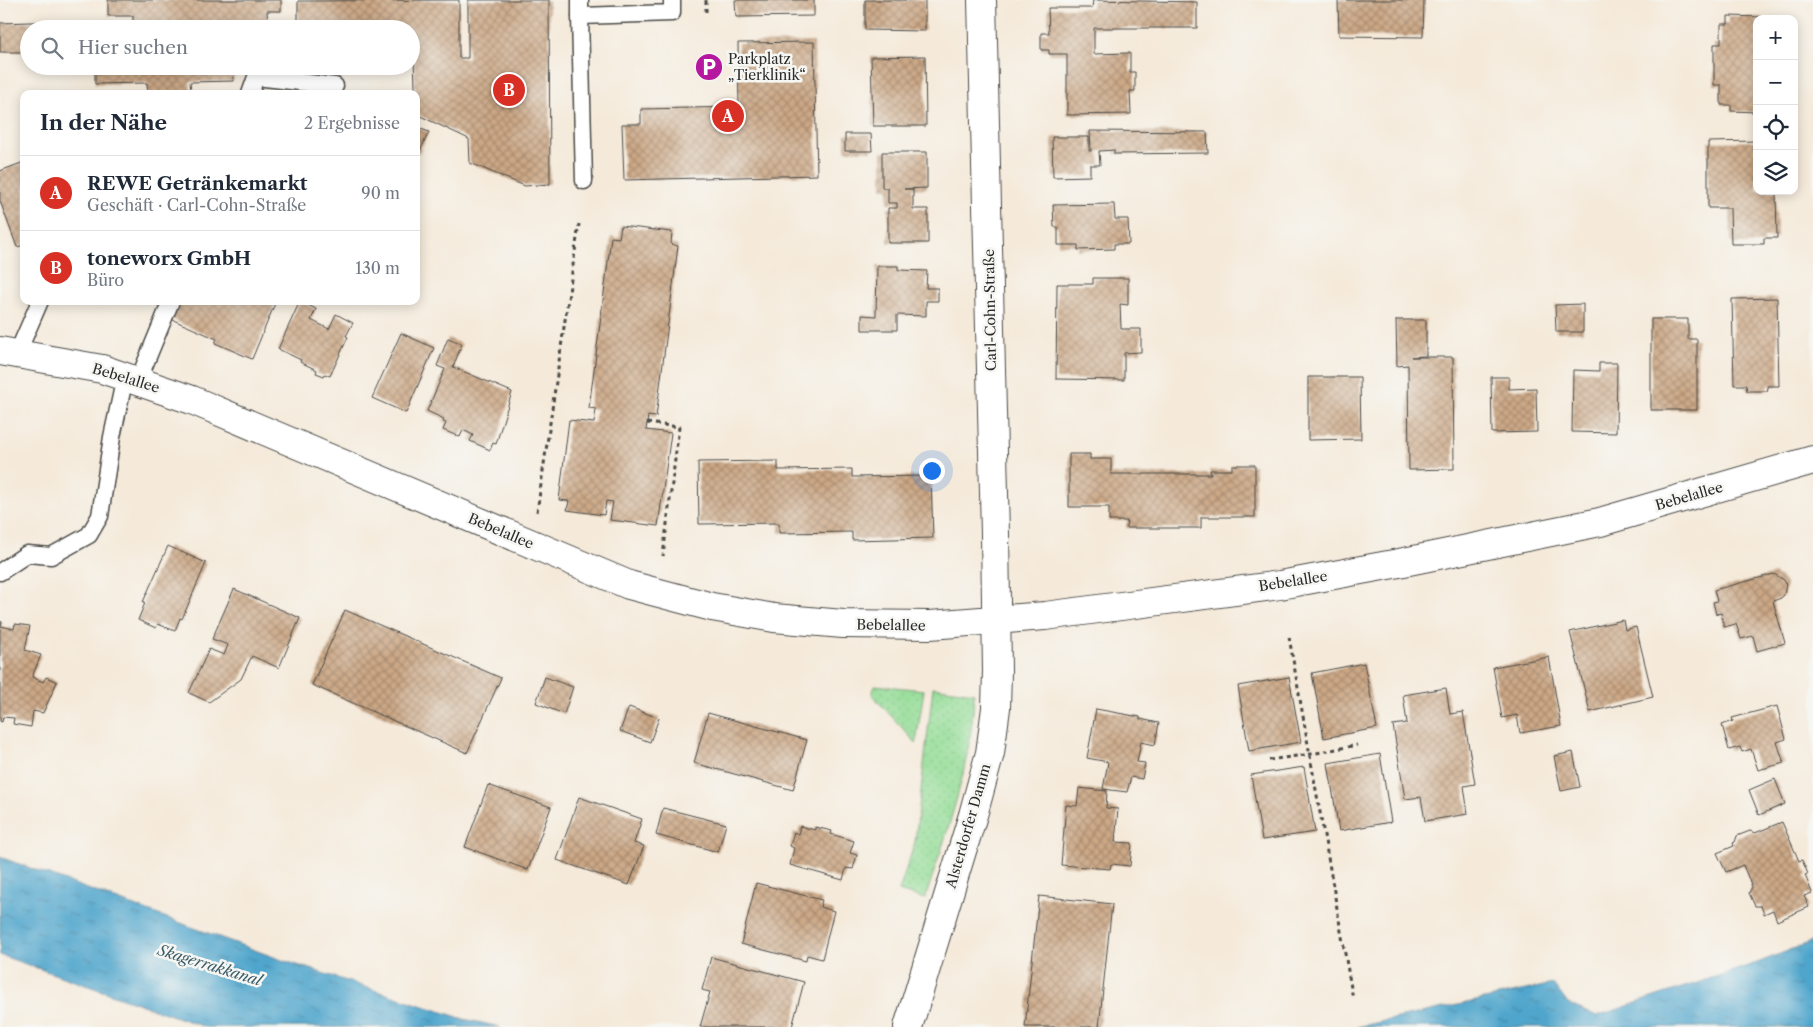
<!DOCTYPE html>
<html lang="de">
<meta charset="utf-8">
<style>
body{margin:0;font-family:"Libre Caslon Text",serif;background:#f2f2f3;color:#1f2937}
.controls{position:absolute;right:15px;top:15px;display:grid;overflow:hidden;border-radius:10px;box-shadow:0 2px 12px #0003}
.controls button{width:45px;height:45px;display:grid;place-items:center;padding:0;border:0;border-bottom:1px solid #e0e1e3;background:#fff;color:#1f2937;font:25px sans-serif}
.you{position:absolute;left:931px;top:470px;width:18px;height:18px;margin:-12px;border:4px solid #fff;border-radius:50%;background:#1a73e8;box-shadow:0 0 0 8px #1a73e833}
.badge{display:grid;place-items:center;width:32px;height:32px;border-radius:50%;background:#d93025;color:#fff;font-size:16px;font-weight:700}
.pin{position:absolute;translate:-50% -50%;border:2px solid #fff;box-shadow:0 1px 5px #0006}
.list{margin:0;padding:0;list-style:none}
h2{display:flex;justify-content:space-between;align-items:center;height:65px;margin:0;padding:0 20px;font-size:21px}
h2 small{font-size:16px;font-weight:400;color:#747a83}
.list li{display:grid;grid-template-columns:32px 1fr auto;gap:15px;align-items:center;box-sizing:border-box;height:75px;padding:0 20px;border-top:1px solid #e0e1e3}
.list b{display:block;font-size:19px;white-space:nowrap}
.list p{margin:0;font-size:16px;white-space:nowrap;color:#747a83}
.list em{font-size:16px;font-style:normal;color:#747a83}
.icon{flex:none;width:28px;height:28px;fill:none;stroke:currentColor;stroke-width:2;stroke-linecap:round;stroke-linejoin:round}
.map{position:relative;flex:none;width:1813px;height:1027px;overflow:hidden}
.search{position:absolute;background:#fff;box-shadow:0 2px 12px #0003;left:20px;top:20px;width:400px;height:55px;display:flex;align-items:center;gap:12px;box-sizing:border-box;padding:0 18px;border-radius:28px;color:#747a83;font-size:19px}
.panel{position:absolute;background:#fff;box-shadow:0 2px 12px #0003;left:20px;top:90px;width:400px;height:215px;border-radius:10px}
.map>svg:first-child{display:block}
.grass{fill:url(#grass-dots);stroke:#608461}
.water{fill:url(#water-ripples);stroke:#3e687c}
.building{fill:url(#building-cross-hatch)}
.lines{fill:none;stroke-linecap:round;stroke-linejoin:round}
.service-casing{stroke:#494845;stroke-width:19}
.tertiary-casing{stroke:#494845;stroke-width:30}
.path{stroke:#494845;stroke-width:3;stroke-dasharray:4 4;stroke-linecap:butt}
.service{stroke:#fff;stroke-width:16}
.tertiary{stroke:#fff;stroke-width:28}
.labels{text-anchor:middle;dominant-baseline:central;stroke-width:5;stroke-linejoin:round;paint-order:stroke}
.poi-label{font-size:14px;fill:#2b2b2b;stroke:#f6f6f2;text-anchor:start}
.street-label{font-size:14px;fill:#2b2b2b;stroke:#f6f6f2}
.water-label{font-size:15px;font-style:italic;fill:#3a5c6b;stroke:#f6f6f2}
</style>
<div class="map">
<svg width="1813" height="1027" viewBox="0 0 1813 1027">
<defs>
<pattern id="grass-dots" width="8" height="8" patternUnits="userSpaceOnUse" patternTransform="scale(1.25)"><rect width="8" height="8" fill="#94dd97"/><path d="M2 2h.1M6 6h.1" fill="none" stroke="#80be82" stroke-width="1.8" stroke-linecap="round"/></pattern>
<pattern id="water-ripples" width="26" height="14" patternUnits="userSpaceOnUse" patternTransform="scale(1.25)"><rect width="26" height="14" fill="#50a5cc"/><path d="M2 4q2-2 4 0t4 0M15 11q2-2 4 0t4 0" fill="none" stroke="#4387a6"/></pattern>
<pattern id="building-cross-hatch" width="8" height="8" patternUnits="userSpaceOnUse" patternTransform="scale(1.25)"><rect width="8" height="8" fill="#cca886"/><path d="M0 0l8 8M0 8l8-8" fill="none" stroke="#a6896e"/></pattern>
</defs>
<rect width="100%" height="100%" fill="#f6f6f2"/>
<filter id="ink" filterUnits="userSpaceOnUse"><feTurbulence type="fractalNoise" baseFrequency=".02" numOctaves="2"/><feDisplacementMap in="SourceGraphic" scale="10" xChannelSelector="R" yChannelSelector="G"/><feConvolveMatrix kernelMatrix="1 2 1 2 8 2 1 2 1" color-interpolation-filters="sRGB"/></filter>
<filter id="wash" filterUnits="userSpaceOnUse"><feTurbulence type="fractalNoise" baseFrequency=".0096" numOctaves="4" result="noise"/><feDisplacementMap in="SourceGraphic" scale="20" xChannelSelector="R" yChannelSelector="G"/><feGaussianBlur stdDeviation="1.12" result="paint"/><feColorMatrix in="noise" values="0 0 0 0 0 0 0 0 0 0 0 0 0 0 0 0 0 1.4 0 .05"/><feComposite in="paint" operator="in"/></filter>
<g filter="url(#wash)">
<rect width="100%" height="100%" fill="#f5eada"/>
<g class="grass">
<path d="M875 685 924 690 916 743 872 695Z"/>
<path d="M933 687 974 693C972 764 947 832 925 899L899 891 915 842Z"/>
</g>
<g class="water">
<path d="M0 857 282 960 464 1019 500 1027H205L0 955Z"/>
<path d="M1813 941V1027H1357L1553 984 1568 1004 1597 1016 1757 963Z"/>
</g>
<g id="blocks">
<g class="building">
<path d="M108 0H281V11H267L268 25 133 27V16H108Z"/>
<path d="M459 0V58H468V0H549L550 184 525 186 470 163 469 139 416 114 414 58H411V29H298V1Z"/>
<path d="M735 0H814V16L736 17Z"/>
<path d="M865 0H925V31L865 30Z"/>
<path d="M1093 0 1197 2V28H1094V54L1130 53V72H1135V91H1130L1131 114 1067 115V54H1049V50H1041V33H1049L1048 8H1092Z"/>
<path d="M1338 0H1424L1423 37 1339 36Z"/>
<path d="M1728 16 1763 17V19H1757V112L1731 111V105H1721V85H1714V44H1721V24H1728Z"/>
<path d="M30 22H37V29H29V52H0V23Z"/>
<path d="M814 42 817 175 624 180 622 124H641V109L739 107 738 43Z"/>
<path d="M925 56 926 126H873L871 57Z"/>
<path d="M95 66H233L234 81 190 82 191 91 148 93 147 83 95 84Z"/>
<path d="M416 127 429 132 419 153 416 152Z"/>
<path d="M1090 131 1207 132 1208 153 1114 154V150L1099 151 1100 165H1090V176L1053 177 1052 137H1089V151H1091Z"/>
<path d="M845 134H871L872 151H845Z"/>
<path d="M1757 141V191H1776L1777 238H1764V244H1731L1730 208H1708V142Z"/>
<path d="M882 152H927V188L904 189H913V209H928V243H888V208H897V203H888V188H882Z"/>
<path d="M24 162V245L17 247 0 201V171Z"/>
<path d="M1114 204 1115 219H1128L1129 244H1114V249L1078 250V245H1058V227H1054L1053 205Z"/>
<path d="M621 226 672 232 671 244 678 246 656 417 648 416 646 430 671 433 658 526 610 520 613 502 606 501 604 515 567 510 569 501 559 500 569 420 594 423 596 409 589 408 606 278 611 237 619 238Z"/>
<path d="M877 266H898V270L927 271 926 288H938V301H926V316L897 315V330H862V315L876 316Z"/>
<path d="M1093 278H1128V305L1120 304 1121 329H1141V352L1124 353V380L1056 379 1057 284H1093Z"/>
<path d="M1777 298 1779 386H1767L1768 391H1747L1746 385H1734L1732 299Z"/>
<path d="M179 301H276L252 359 215 343 217 339 171 319Z"/>
<path d="M300 301 316 309 311 320 329 329 336 314 353 323 346 336 348 337 330 376 325 374 324 376 316 373 317 370 300 362 301 360 278 349Z"/>
<path d="M1583 304V332H1556L1555 305Z"/>
<path d="M1651 319H1688V339H1697V410H1651Z"/>
<path d="M1396 320H1426V356L1411 357H1453L1454 469 1409 470 1408 365 1397 366Z"/>
<path d="M401 333 434 348 406 413 372 398Z"/>
<path d="M448 338 462 344 453 367 512 392 496 444 493 443 490 450 470 441 473 435 463 430 460 437 443 430 446 423 443 422 444 419 427 411 445 369 437 366Z"/>
<path d="M1599 363H1617L1616 433 1572 432 1573 370 1599 371Z"/>
<path d="M1308 377H1360L1361 439 1308 440Z"/>
<path d="M1491 377H1509V389L1536 388 1537 432 1492 433Z"/>
<path d="M1069 454H1090V459H1111V474H1211L1210 470H1232V465H1255V517H1201V528H1126L1127 521H1109V507H1069Z"/>
<path d="M778 461V470L852 469V477L931 476 933 538 852 540V532L779 533V523L699 524 698 462Z"/>
<path d="M168 546 206 563 182 619 180 618 175 631 158 624 156 628 138 620 145 603 143 602Z"/>
<path d="M1774 574 1784 580 1786 584 1784 595 1781 598 1773 601 1785 643 1757 651 1753 636 1741 639 1736 624 1724 627 1721 613 1716 614 1713 602 1717 601 1714 590Z"/>
<path d="M234 589 300 618 279 668 252 656 241 679 209 702 189 693 209 649 224 655 228 645 212 639Z"/>
<path d="M345 610 501 678 467 753 312 685Z"/>
<path d="M1623 620 1625 630 1636 627 1653 697 1590 712 1570 632Z"/>
<path d="M0 621 2 622 1 626 14 629 15 624 30 626 25 650 41 655 32 677 43 682 46 677 57 682 43 713 33 711 31 727 13 724 14 718 3 717 2 722 0 721Z"/>
<path d="M1549 657 1561 726 1520 733 1517 715 1502 718 1493 667Z"/>
<path d="M1364 663 1377 728 1324 738 1312 673Z"/>
<path d="M545 677 573 687 564 714 536 703Z"/>
<path d="M1289 677 1301 742 1249 751 1238 686Z"/>
<path d="M1446 688 1450 714 1463 712 1475 784 1464 786 1468 814 1425 821 1421 797 1405 799 1393 725 1407 723 1403 695Z"/>
<path d="M1777 706 1786 739 1777 742 1784 763 1758 770 1751 749 1742 752 1740 747 1729 750 1722 725 1733 721 1732 718Z"/>
<path d="M629 707 659 718 650 742 620 731Z"/>
<path d="M1096 709 1140 717V719L1159 723 1155 745 1141 742 1137 762 1145 763 1142 779 1131 777 1127 792 1103 789 1108 762 1087 758Z"/>
<path d="M708 713 807 740 793 790 694 763Z"/>
<path d="M1573 752 1580 787 1561 791 1554 756Z"/>
<path d="M1380 754 1391 822 1339 831 1328 763Z"/>
<path d="M1304 767 1315 832 1262 840 1251 775Z"/>
<path d="M1775 779 1785 804 1759 815 1749 790Z"/>
<path d="M488 785 551 807 528 870 465 847Z"/>
<path d="M1079 788 1107 791 1106 808 1118 809 1115 842 1132 843 1130 866 1111 864 1110 869 1061 865 1066 805 1077 806Z"/>
<path d="M579 797 642 819 634 843 644 846 629 885 557 860Z"/>
<path d="M663 808 726 824 718 852 656 835Z"/>
<path d="M1782 822 1799 861 1802 860 1808 874 1805 875 1812 893 1804 896 1809 907 1777 921 1773 910 1764 914 1761 906H1755L1749 893 1752 887 1743 865 1726 872 1717 853 1734 846 1733 843 1735 842 1737 836 1750 831 1755 833Z"/>
<path d="M800 826 815 830V827L832 831 831 834 854 841 850 853 857 855 853 869 846 868 843 880 790 865 794 848 790 846 794 832 798 834Z"/>
<path d="M756 883 822 900 820 907 834 911 822 959 807 955 806 961 741 944Z"/>
<path d="M1039 896 1112 904 1099 1027H1025Z"/>
<path d="M711 957 804 982 792 1027H700L710 992 702 990Z"/>
</g>
</g>
</g>
<g filter="url(#ink)">
<use href="#blocks" fill-opacity="0" stroke="#494845" stroke-width="1"/>
<g class="lines">
<defs>
<g id="service">
<path d="M580 0V16"/>
<path d="M250 94 256 77 335 86"/>
<path d="M584 181 580 16 672 13V0"/>
<path d="M17 354 40 301"/>
<path d="M138 381 171 301"/>
<path d="M0 572 27 554 51 556 89 535 100 516 112 437 125 377"/>
</g>
<g id="tertiary">
<path d="M0 351 102 369 192 400 629 585 712 607 774 618 843 624 930 625 1045 616 1280 585 1399 563 1600 522 1813 460"/>
<path d="M908 1027 973 815 990 753 996 708 997 671 995 534 982 0"/>
</g>
</defs>
<use href="#service" class="service-casing"/>
<use href="#tertiary" class="tertiary-casing"/>
<g class="path">
<path d="M706 0V13"/>
<path d="M647 423 679 427 663 556"/>
<path d="M537 512 579 224"/>
<path d="M1289 637 1353 999"/>
<path d="M1269 760 1311 754 1357 745"/>
</g>
<use href="#service" class="service"/>
<use href="#tertiary" class="tertiary"/>
</g>
</g>
<defs>
<symbol id="parking-disc" viewBox="-11 -11 22 22"><circle r="9.5" fill="#b5179e" stroke="#f6f6f2"/><path d="M-3.5-5.5H1a3.5 3.5 0 0 1 0 7H-1V5.5H-3.5ZM-1-3.4V-.6H.8a1.4 1.4 0 0 0 0-2.8Z" fill="#fff"/></symbol>
</defs>
<g fill-rule="evenodd">
<use href="#parking-disc" x="693" y="51" width="32" height="32"/>
</g>
<g class="labels">
<g class="poi-label">
<text x="728" y="59">Parkplatz<tspan x="728" dy="16">„Tierklinik“</tspan></text>
</g>
<g class="street-label">
<text transform="translate(990 310) rotate(-91)">Carl-Cohn-Straße</text>
<text transform="translate(126 378) rotate(17)">Bebelallee</text>
<text transform="translate(1689 496) rotate(-16)">Bebelallee</text>
<text transform="translate(501 531) rotate(23)">Bebelallee</text>
<text transform="translate(1293 581) rotate(-9)">Bebelallee</text>
<text transform="translate(891 625) rotate(1)">Bebelallee</text>
<text transform="translate(968 826) rotate(-74)">Alsterdorfer Damm</text>
</g>
<g class="water-label">
<text transform="translate(210 965) rotate(17)">Skagerrakkanal</text>
</g>
</g>
</svg>
<div class="controls">
<button>+</button>
<button>−</button>
<button><svg class="icon" aria-label="locate" viewBox="0 0 24 24"><circle cx="12" cy="12" r="6"/><path d="M12 2v4M12 18v4M2 12h4M18 12h4"/></svg></button>
<button><svg class="icon" aria-label="layers" viewBox="0 0 24 24"><path d="M12 4l9 5-9 5-9-5zM3 14l9 5 9-5"/></svg></button>
</div>
<div class="you"></div>
<div class="pin badge" style="left:728px;top:116px">A</div>
<div class="pin badge" style="left:509px;top:90px">B</div>
<div class="search"><svg class="icon" aria-label="search" viewBox="0 0 24 24"><circle cx="10" cy="10" r="6"/><path d="M15 15l6 6"/></svg>Hier suchen</div>
<section class="panel">
<h2>In der Nähe<small>2 Ergebnisse</small></h2>
<ul class="list">
<li><span class="badge">A</span><div><b>REWE Getränkemarkt</b><p>Geschäft · Carl-Cohn-Straße</p></div><em>90 m</em></li>
<li><span class="badge">B</span><div><b>toneworx GmbH</b><p>Büro</p></div><em>130 m</em></li>
</ul>
</section>
</div>
